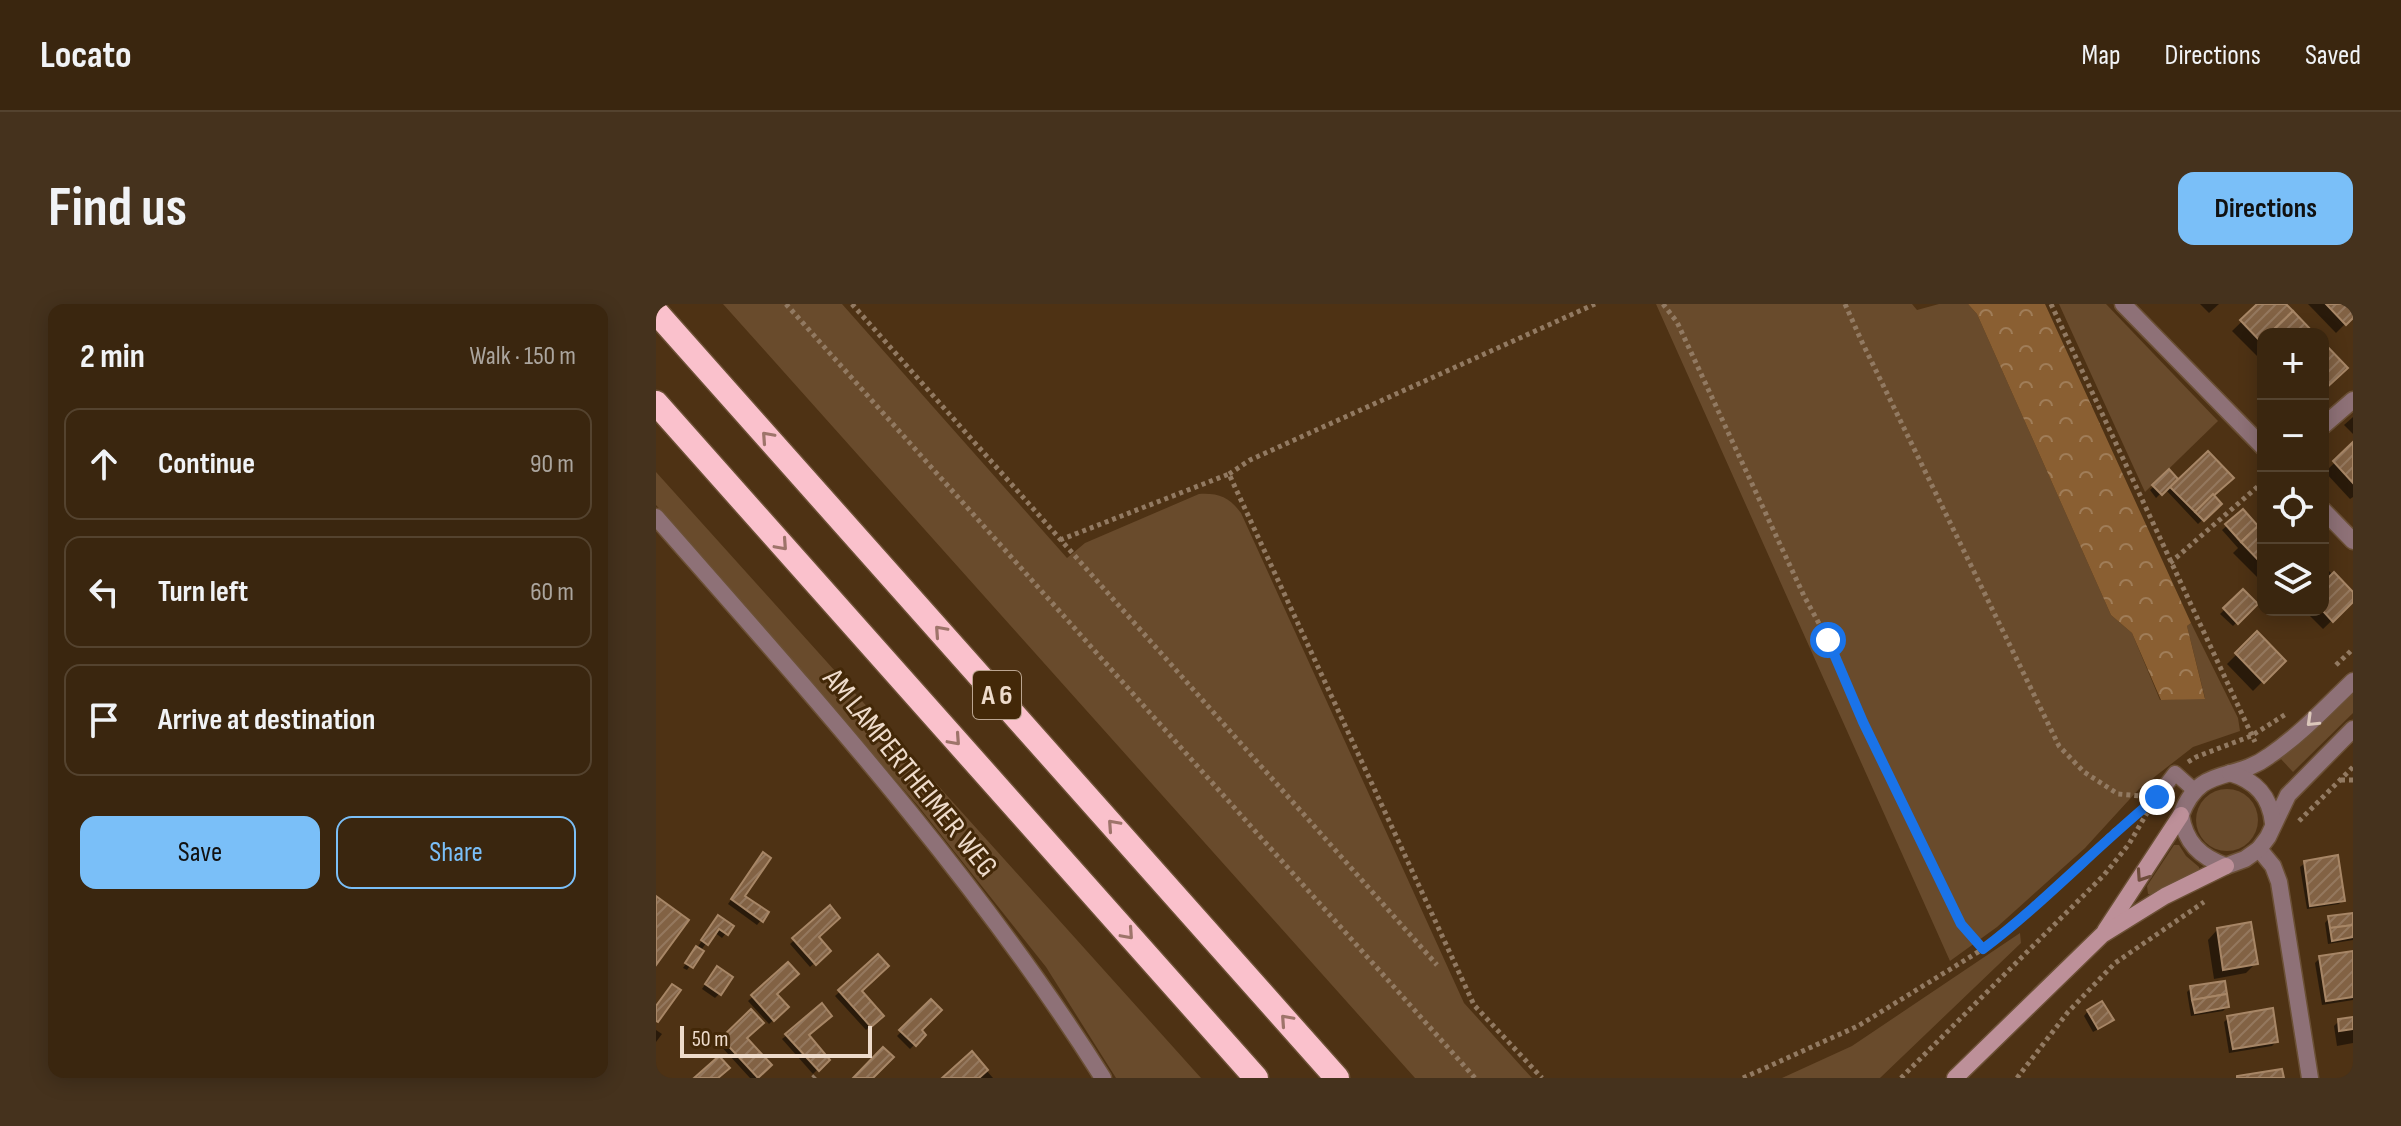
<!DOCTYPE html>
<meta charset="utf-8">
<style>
body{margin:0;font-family:"Sofia Sans Condensed",sans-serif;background:#45321d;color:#f1f3f6}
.controls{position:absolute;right:24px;top:24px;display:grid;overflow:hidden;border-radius:16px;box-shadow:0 4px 20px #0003}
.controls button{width:72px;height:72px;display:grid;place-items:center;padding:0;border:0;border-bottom:2px solid #54432f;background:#3a260f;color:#f1f3f6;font:40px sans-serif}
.scale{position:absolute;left:24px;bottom:20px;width:192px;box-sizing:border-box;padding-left:8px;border:4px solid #eedbcb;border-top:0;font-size:22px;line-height:28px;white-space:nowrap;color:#eedbcb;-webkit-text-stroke:6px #432808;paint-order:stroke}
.stop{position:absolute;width:24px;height:24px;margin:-18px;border:6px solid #1a73e8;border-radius:50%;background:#fff}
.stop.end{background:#1a73e8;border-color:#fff;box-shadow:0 2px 8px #0008}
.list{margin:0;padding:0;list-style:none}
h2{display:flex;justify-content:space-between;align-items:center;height:104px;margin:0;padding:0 32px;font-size:34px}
h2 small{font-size:26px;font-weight:400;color:#aba59e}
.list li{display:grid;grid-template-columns:52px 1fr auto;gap:24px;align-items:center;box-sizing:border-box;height:112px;margin:0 16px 16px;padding:0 16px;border:2px solid #54432f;border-radius:16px}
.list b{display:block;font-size:30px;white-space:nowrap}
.list em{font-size:26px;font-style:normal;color:#aba59e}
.actions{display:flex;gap:16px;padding:24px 32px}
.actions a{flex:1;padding:18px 0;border:2px solid #7abff8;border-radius:16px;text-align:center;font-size:28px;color:#7abff8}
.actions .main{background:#7abff8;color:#111}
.icon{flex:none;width:44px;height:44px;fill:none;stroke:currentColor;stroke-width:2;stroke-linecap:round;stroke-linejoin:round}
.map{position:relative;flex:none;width:1697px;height:774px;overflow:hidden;border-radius:16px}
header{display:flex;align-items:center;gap:48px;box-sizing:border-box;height:112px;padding:0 40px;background:#3a260f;border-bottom:2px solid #54432f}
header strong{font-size:38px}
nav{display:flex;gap:44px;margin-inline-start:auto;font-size:28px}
.intro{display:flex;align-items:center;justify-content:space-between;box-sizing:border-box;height:192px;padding:0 48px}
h1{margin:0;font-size:56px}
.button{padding:20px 36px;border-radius:16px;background:#7abff8;color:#111;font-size:28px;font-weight:700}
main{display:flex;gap:48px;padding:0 48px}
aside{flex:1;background:#3a260f;border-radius:16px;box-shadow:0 4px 20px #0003}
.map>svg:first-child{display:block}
.grass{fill:#694b2c}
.forest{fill:url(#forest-crowns)}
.shadow{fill:#0007}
.building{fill:url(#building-hatch);stroke:#a78666;stroke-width:2}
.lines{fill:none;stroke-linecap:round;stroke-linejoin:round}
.service-casing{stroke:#6b5035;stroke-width:17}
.minor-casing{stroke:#6b5035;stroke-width:19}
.tertiary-casing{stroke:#6b5035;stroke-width:19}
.secondary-casing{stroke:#6b5035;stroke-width:19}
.motorway-casing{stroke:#6b5035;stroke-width:27}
.path{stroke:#927a62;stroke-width:5;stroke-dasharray:4 4;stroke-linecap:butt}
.service{stroke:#8e7177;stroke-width:14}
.minor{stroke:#8e7177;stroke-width:16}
.tertiary{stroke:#8e7177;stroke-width:16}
.secondary{stroke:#bd9099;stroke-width:16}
.motorway{stroke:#fac1cc;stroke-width:24}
.oneway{stroke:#9e746a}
.oneway2{stroke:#dbc6ba}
.oneway3{stroke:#6e4c3b}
.route{stroke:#1a73e8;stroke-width:10}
.labels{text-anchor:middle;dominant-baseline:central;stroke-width:6;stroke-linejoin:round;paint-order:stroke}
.shield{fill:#432808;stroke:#bba590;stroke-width:2}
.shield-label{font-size:28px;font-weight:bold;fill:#eedbcb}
.street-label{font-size:30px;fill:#eedbcb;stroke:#432808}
</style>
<header>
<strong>Locato</strong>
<nav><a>Map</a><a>Directions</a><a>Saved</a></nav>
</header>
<div class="intro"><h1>Find us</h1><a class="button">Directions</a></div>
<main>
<aside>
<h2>2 min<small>Walk · 150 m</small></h2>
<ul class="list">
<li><svg class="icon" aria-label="ahead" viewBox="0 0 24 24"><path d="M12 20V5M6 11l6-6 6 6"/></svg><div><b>Continue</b></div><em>90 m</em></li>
<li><svg class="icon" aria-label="left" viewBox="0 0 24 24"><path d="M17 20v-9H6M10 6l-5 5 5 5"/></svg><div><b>Turn left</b></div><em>60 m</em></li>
<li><svg class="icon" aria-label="arrive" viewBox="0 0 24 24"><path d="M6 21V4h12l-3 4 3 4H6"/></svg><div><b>Arrive at destination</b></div></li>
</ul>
<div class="actions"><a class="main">Save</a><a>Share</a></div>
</aside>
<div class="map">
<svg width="1697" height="774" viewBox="0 0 1697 774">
<defs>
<pattern id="forest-crowns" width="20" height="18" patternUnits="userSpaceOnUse" patternTransform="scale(2)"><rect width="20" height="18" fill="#8a5f32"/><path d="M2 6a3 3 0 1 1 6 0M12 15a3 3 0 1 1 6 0" fill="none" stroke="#a07d58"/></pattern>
<pattern id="building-hatch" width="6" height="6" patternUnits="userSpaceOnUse" patternTransform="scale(2)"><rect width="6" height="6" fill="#826244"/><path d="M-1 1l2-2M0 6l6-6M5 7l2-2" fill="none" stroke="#94785e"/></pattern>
</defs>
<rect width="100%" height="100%" fill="#4e3214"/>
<g class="grass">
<path d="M67 0H186L411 254 429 239 543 190C563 189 573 193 585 209L808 699 876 774H759Z"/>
<path d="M1000 0H1256L1261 6 1283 0H1312L1321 10 1455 311 1476 329 1504 396 1549 394 1531 322 1535 319 1582 414 1584 427 1537 443 1483 485 1429 544 1341 623 1294 657Z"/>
<path d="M1403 0H1450L1562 117 1489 188Z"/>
<path d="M0 168 545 774H460L390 663 263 503 0 201Z"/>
<path d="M1697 385V409L1637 468 1624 454Z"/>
<circle cx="1571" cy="516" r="31"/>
<path d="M1518 541H1523L1530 552 1543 563V567L1500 591 1492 590 1491 582Z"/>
<path d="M1364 629 1365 639 1224 774H1126L1196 742Z"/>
</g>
<path class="forest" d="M1312 0H1389L1535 319 1531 322 1549 395 1505 396 1476 329 1455 311 1321 10Z"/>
<g class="shadow">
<path d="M1544 0H1563L1553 9Z"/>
<path d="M1604 0H1627L1656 30H1607V58L1576 27Z"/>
<path d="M1652 0H1697V12L1680 29Z"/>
<path d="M1697 113V130L1688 121Z"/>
<path d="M1697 141V193L1694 195 1669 168Z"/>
<path d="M1513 168 1522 178 1556 192 1563 200 1542 220 1509 185 1500 194 1494 186Z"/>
<path d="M1587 208 1602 225 1607 220V269L1602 274 1577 249 1582 244 1566 226Z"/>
<path d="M1667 261 1697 291V296L1667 325 1648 306H1667Z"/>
<path d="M1587 288 1599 300 1577 322 1564 310Z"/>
<path d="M1601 330 1627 357 1597 387 1571 360Z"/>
<path d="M103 555 87 592 105 616 101 621 72 600Z"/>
<path d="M1649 559 1687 596 1683 600 1651 605 1644 563Z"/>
<path d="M173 604 160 633 172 647 154 663 134 640Z"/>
<path d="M1697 611V636L1672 640 1669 619 1673 614Z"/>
<path d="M59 618 70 629 66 634 58 628 31 666 27 664Z"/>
<path d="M1561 626 1600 659 1590 669 1558 675 1552 636Z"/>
<path d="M222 653 203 687 225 712 210 726 179 692Z"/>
<path d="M1664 654 1697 657V696L1666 701 1659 659Z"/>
<path d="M132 661 119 690 131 703 113 720 92 697Z"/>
<path d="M57 669 63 690 59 694 46 685Z"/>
<path d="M1535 684 1571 703 1567 707 1535 712 1531 688Z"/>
<path d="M275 698 263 726 268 731 254 745 241 732Z"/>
<path d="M1432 707 1451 720 1437 728 1428 712Z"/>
<path d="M95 708 89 734 113 761 100 774H94L62 739Z"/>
<path d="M1572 714 1620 738 1616 742 1573 749 1568 718Z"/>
<path d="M1697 715V739L1681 742 1678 722 1683 717Z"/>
<path d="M0 726 6 730 0 738Z"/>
<path d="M131 731H151L171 756 157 770 126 735Z"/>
<path d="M316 750 337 774H289Z"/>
</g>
<g class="building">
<path d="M1601 0H1630L1637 7 1613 30H1607L1605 38 1584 16Z"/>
<path d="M1670 0H1697V14L1690 21Z"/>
<path d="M1637 7 1658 29 1613 30Z"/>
<path d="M1667 38 1692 64 1667 87Z"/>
<path d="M1697 138V179L1677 157Z"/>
<path d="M1552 147 1578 174 1539 208 1514 183Z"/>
<path d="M1513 165 1522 175 1506 191 1496 181Z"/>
<path d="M1557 190 1566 200 1548 217 1539 208Z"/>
<path d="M1587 205 1602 222 1585 238 1569 220Z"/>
<path d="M1607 217V261L1585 238Z"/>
<path d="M1678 268 1697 288V298L1677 318 1666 306 1667 279Z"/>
<path d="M1587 285 1602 300 1582 320 1567 304Z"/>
<path d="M1601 327 1630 357 1608 379 1579 349Z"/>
<path d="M107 548 115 554 89 592 113 608 107 618 75 595Z"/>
<path d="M1682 551 1689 597 1654 602 1648 557Z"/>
<path d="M0 592 33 616 0 661Z"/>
<path d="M174 601 184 614 163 633 175 647 160 661 136 634Z"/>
<path d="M1697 609V621L1674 624 1672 612Z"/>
<path d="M62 611 78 622 72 631 63 625 52 641 45 636Z"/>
<path d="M1595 618 1602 660 1567 666 1561 624Z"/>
<path d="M1697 621V633L1676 637 1674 624Z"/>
<path d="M40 642 48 647 37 664 29 659Z"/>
<path d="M1697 647V693L1670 697 1663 652Z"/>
<path d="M222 650 233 662 206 687 228 712 215 723 182 686Z"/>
<path d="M132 658 143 670 121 690 133 703 118 717 95 691Z"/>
<path d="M61 662 77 673 65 691 49 680Z"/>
<path d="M1569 677 1571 690 1536 696 1534 682Z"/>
<path d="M16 680 25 686 2 718 0 717V702Z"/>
<path d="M1571 690 1573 703 1539 709 1536 696Z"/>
<path d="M275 695 286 706 266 726 270 731 260 742 243 726Z"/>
<path d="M1446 697 1458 716 1442 725 1431 706Z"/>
<path d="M166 699 176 712 153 731 174 756 163 767 129 730Z"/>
<path d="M1617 704 1622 738 1577 745 1571 712Z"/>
<path d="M95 705 108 719 91 734 116 761 102 774 65 734Z"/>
<path d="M1697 713V725L1683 727 1682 715Z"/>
<path d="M227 743 238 753 217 774H197Z"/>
<path d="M316 747 332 766 323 774H286Z"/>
<path d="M63 752 74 764 62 774H38Z"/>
<path d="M1626 765 1628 774H1581V772Z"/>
</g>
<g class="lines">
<defs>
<path id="service" d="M1501 493 1519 469 1538 486"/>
<g id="minor">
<path d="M1467 0 1607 143"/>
<path d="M1667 122 1697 96"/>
<path d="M1667 206 1697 237"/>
<path d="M0 213C157 392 319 571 447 774"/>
<path d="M1603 545 1617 562 1623 578 1654 774"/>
</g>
<g id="tertiary">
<path d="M1697 377C1670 403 1644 431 1613 452 1577 479 1544 460 1525 511 1529 538 1544 553 1570 562L1589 555 1603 545 1612 533 1632 491 1697 425"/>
<path d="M1574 469C1600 477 1614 492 1617 519"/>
</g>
<g id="secondary">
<path d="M1449 627 1525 511"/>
<path d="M1299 774 1446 631 1509 592 1570 562"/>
</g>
<g id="motorway">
<path d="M0 8 681 774"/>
<path d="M0 99 600 774"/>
</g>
</defs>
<use href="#service" class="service-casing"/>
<use href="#minor" class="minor-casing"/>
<use href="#tertiary" class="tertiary-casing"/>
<use href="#secondary" class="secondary-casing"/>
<use href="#motorway" class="motorway-casing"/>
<g class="path">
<path d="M130 0 819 774"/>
<path d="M196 0 781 661"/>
<path d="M1007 0 1021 18 1148 292 1172 336 1207 418 1305 620 1327 645"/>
<path d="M1189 0 1206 38 1403 442 1428 468 1462 490 1485 492"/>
<path d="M1395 0 1599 438"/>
<path d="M573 170 594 156 939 0"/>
<path d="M404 236 573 170 818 701 886 774"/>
<path d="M1514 259 1607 178"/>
<path d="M1680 361 1697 345"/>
<path d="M1532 458 1540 453 1595 432 1630 410"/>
<path d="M1685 476H1697"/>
<path d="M1643 517 1697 463"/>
<path d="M157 774 159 772"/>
<path d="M1087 774 1202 722 1327 645 1361 619 1458 527 1488 503"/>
<path d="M1245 774 1448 571 1473 540 1491 509"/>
<path d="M1361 774 1412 708 1459 659 1548 598"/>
</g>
<use href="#service" class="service"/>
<use href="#minor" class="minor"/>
<use href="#tertiary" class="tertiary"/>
<use href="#secondary" class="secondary"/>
<use href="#motorway" class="motorway"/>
</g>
<defs><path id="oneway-chevron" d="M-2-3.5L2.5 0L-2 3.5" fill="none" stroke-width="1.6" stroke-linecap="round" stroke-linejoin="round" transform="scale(2)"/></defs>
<g class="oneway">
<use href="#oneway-chevron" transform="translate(111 133) rotate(-132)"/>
<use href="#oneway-chevron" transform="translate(126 241) rotate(48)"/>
<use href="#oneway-chevron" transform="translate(284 327) rotate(-132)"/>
<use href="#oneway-chevron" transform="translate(299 436) rotate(48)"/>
<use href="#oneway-chevron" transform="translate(457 521) rotate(-132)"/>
<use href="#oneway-chevron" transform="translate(472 630) rotate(48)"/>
<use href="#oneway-chevron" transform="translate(630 716) rotate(-132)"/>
</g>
<use class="oneway2" href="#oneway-chevron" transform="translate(1656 417) rotate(136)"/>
<use class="oneway3" href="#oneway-chevron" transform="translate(1486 572) rotate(124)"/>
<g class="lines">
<path class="route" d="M1172 336 1207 418 1305 620 1327 645C1388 599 1441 542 1501 493"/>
</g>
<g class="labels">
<rect class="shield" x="317" y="367" width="48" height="48" rx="6"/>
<g class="shield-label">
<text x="341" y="391">A 6</text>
</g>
<g class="street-label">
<text transform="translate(254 469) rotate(51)">AM LAMPERTHEIMER WEG</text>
</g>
</g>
</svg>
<div class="controls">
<button>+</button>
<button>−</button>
<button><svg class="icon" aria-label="locate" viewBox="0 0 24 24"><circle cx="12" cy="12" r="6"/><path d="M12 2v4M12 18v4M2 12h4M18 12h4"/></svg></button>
<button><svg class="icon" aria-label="layers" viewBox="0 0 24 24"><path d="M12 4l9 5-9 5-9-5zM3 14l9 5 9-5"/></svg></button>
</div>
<div class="scale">50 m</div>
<div class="stop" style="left:1172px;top:336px"></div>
<div class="stop end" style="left:1501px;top:493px"></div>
</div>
</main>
